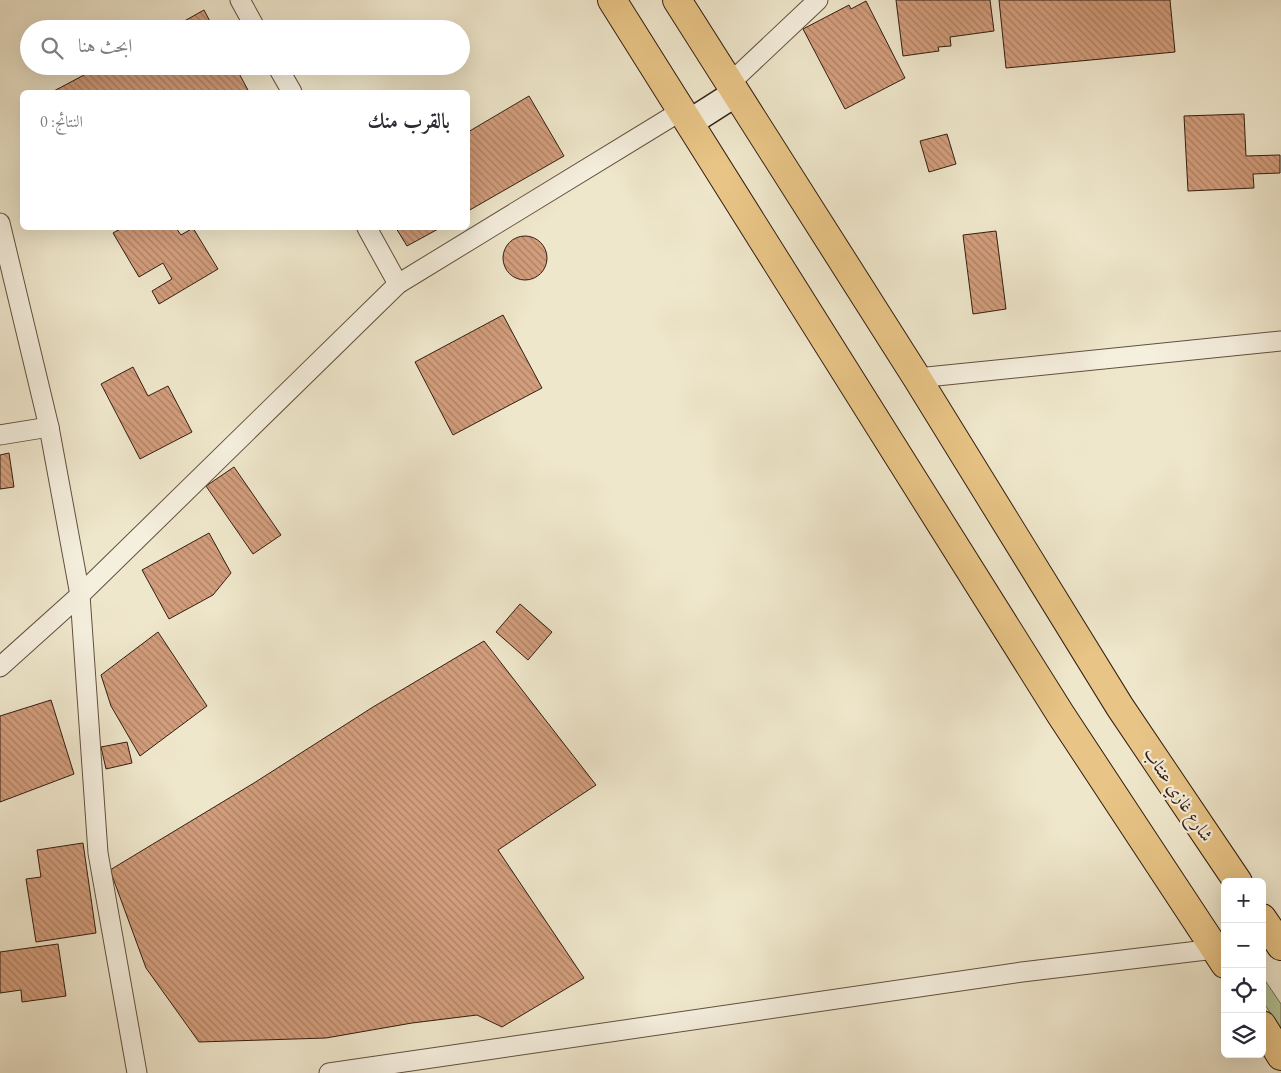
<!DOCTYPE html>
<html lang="ar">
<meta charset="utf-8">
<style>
body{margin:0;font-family:"EB Garamond",Amiri,serif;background:#f2f2f3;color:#2b2b33;direction:rtl}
.controls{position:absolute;right:15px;bottom:15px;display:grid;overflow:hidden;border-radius:8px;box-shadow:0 5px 20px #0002}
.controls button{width:45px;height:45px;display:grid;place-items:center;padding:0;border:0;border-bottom:1px solid #e1e1e2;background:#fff;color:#2b2b33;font:25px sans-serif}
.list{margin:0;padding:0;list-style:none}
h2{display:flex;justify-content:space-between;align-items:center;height:65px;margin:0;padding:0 20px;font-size:21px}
h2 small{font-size:16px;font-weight:400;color:#7c7c81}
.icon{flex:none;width:28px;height:28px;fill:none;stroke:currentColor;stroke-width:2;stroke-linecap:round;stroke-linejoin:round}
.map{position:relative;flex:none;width:1281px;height:1073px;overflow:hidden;direction:ltr}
.search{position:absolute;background:#fff;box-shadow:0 5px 20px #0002;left:20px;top:20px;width:450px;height:55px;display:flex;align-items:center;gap:12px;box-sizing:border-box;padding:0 18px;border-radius:28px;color:#7c7c81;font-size:19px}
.panel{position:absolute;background:#fff;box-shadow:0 5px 20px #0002;left:20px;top:90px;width:450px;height:140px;border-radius:8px;direction:rtl}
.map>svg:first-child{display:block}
.green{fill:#b7c599;stroke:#757254}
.building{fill:url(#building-back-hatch);stroke:#331e10}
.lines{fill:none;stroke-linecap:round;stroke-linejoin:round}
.street-casing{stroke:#62503f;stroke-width:21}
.secondary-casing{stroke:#331e10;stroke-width:29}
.highway-casing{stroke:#331e10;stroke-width:30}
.street{stroke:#f5efde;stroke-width:19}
.secondary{stroke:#f5efde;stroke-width:26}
.highway{stroke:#e8c486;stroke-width:28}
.labels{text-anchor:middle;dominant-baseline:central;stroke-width:4.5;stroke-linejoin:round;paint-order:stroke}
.street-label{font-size:18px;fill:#331e10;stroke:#f5efde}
</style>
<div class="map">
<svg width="1281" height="1073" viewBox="0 0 1281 1073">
<defs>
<pattern id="building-back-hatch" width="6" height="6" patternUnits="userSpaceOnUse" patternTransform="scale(1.25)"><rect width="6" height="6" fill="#d39e7d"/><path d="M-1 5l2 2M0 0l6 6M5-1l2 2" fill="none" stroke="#ac8065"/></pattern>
</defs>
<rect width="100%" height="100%" fill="#efe7cc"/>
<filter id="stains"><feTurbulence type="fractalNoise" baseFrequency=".004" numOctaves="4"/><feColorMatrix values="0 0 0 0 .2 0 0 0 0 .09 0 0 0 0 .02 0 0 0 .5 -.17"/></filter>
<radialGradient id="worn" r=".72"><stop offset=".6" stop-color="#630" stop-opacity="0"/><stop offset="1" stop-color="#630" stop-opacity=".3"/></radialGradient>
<path class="green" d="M1262 976 1281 1004V1030L1262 1000Z"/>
<g class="building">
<path d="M896 0H990L994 31 950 37 951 46 938 47 939 51 903 56Z"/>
<path d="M999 0H1170L1175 52 1006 68Z"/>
<path d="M866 1 905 78 845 109 803 29 849 5 851 9Z"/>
<path d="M204 10 214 29H170Z"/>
<path d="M101 66H235L249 92H52Z"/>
<path d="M529 96 564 156 468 211V132Z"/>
<path d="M1244 114 1246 156 1280 155V173L1253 174 1254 188 1188 191 1184 116Z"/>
<path d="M947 134 956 164 929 172 920 141Z"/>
<path d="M122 228H176L181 235 193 228 218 269 159 304 152 291 172 279 163 263 139 277 113 233Z"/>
<path d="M396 228H440L407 246Z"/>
<path d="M996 231 1006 309 973 314 963 235Z"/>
<circle cx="525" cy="258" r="22"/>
<path d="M503 315 542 388 453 435 415 362Z"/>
<path d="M133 367 148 396 168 386 192 432 140 459 101 384Z"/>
<path d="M9 453 14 487 0 489V455Z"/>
<path d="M234 467 281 535 253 554 206 486Z"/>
<path d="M209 533 231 573 213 595 169 619 142 570Z"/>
<path d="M520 604 552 632 528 660 496 632Z"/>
<path d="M158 632 207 706 140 756 111 706 101 675Z"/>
<path d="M484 641 596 785 498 850 584 978 502 1027 477 1015 412 1023 326 1038 199 1042 146 968 110 870 254 783 373 707Z"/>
<path d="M51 700 74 774 0 802V716Z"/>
<path d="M127 742 132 763 106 769 101 747Z"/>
<path d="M83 843 96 933 36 942 26 879 41 877 37 850Z"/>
<path d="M58 944 66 996 22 1002 21 990 0 993V952Z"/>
</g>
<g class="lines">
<defs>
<g id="street">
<path d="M240 0 256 29"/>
<path d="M277 66 292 92"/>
<path d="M729 84 818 0"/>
<path d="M0 223 49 427 80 595 98 853 137 1073"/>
<path d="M367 228 398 284"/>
<path d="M917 378 1281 341"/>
<path d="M0 435 49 427"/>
<path d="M0 667 80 595 398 284 681 111"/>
<path d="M329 1073 1022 972 1215 949 1224 943"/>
</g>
<path id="secondary" d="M689 123 736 93"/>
<g id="highway">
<path d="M612 0 1061 715 1225 964"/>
<path d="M677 0 917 378 1120 707 1238 882"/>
<path d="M1262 918 1281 946"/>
<path d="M1262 1025 1281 1056"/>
</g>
</defs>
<use href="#street" class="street-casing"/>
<use href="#secondary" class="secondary-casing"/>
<use href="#highway" class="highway-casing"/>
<use href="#street" class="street"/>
<use href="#secondary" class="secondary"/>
<use href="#highway" class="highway"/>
</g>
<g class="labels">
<g class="street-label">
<text transform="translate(1179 794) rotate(56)">شارع غازي عنتاب</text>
</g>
</g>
<rect width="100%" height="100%" filter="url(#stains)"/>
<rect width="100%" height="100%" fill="url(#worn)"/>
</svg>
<div class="controls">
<button>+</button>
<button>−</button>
<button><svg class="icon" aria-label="locate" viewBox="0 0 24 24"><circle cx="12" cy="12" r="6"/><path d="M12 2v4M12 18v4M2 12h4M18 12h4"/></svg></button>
<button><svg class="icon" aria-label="layers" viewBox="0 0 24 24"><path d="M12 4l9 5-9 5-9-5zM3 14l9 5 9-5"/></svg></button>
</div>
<div class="search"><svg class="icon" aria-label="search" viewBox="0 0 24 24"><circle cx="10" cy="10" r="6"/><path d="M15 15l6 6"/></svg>ابحث هنا</div>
<section class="panel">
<h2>بالقرب منك<small>النتائج: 0</small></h2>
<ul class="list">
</ul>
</section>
</div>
